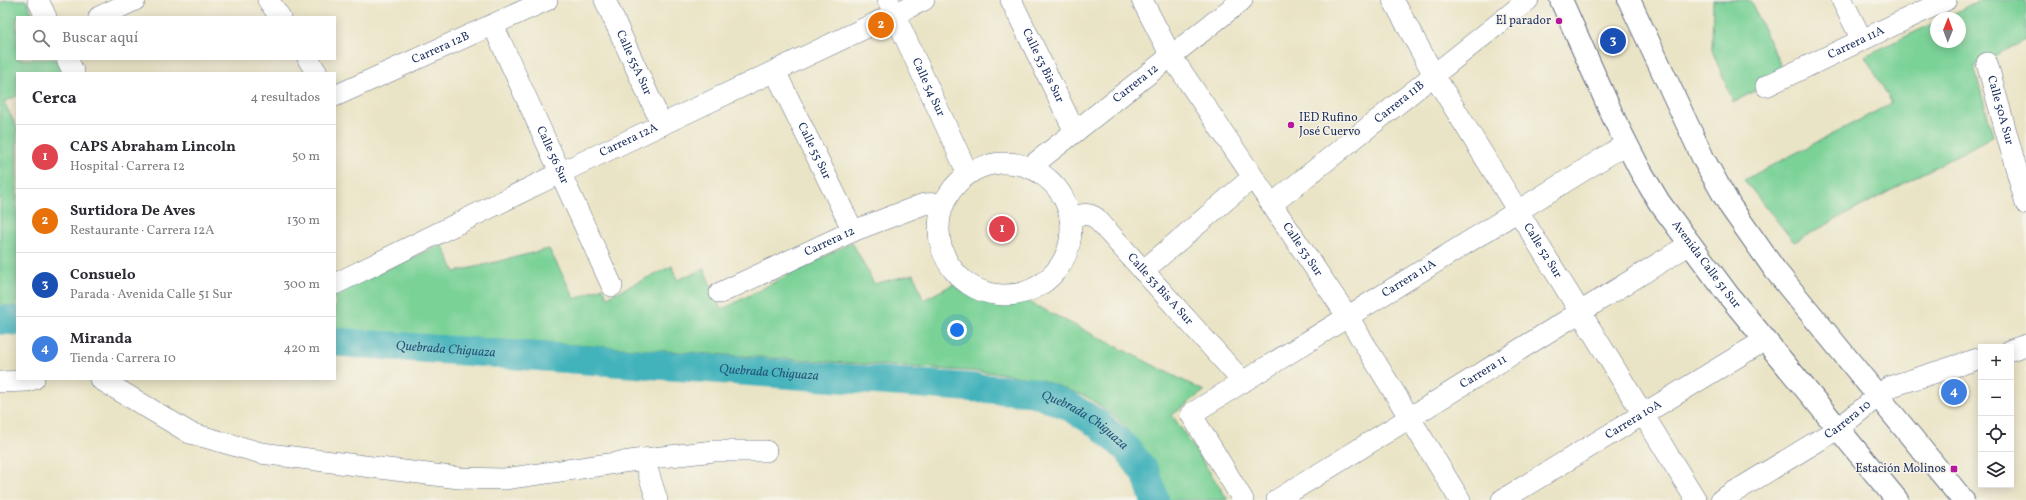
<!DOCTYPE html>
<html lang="es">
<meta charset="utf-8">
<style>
body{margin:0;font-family:Vollkorn,serif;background:#f2f2f3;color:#2b2b33}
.controls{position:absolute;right:12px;bottom:12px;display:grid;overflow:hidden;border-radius:0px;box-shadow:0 2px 10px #0003}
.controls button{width:36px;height:36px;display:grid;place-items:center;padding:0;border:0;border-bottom:1px solid #e1e1e2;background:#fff;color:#2b2b33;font:20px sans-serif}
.compass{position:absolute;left:1930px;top:12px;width:36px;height:36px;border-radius:50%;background:#fff;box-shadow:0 2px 10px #0003;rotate:1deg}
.you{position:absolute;left:957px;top:330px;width:14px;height:14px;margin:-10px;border:3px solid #fff;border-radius:50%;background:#1a73e8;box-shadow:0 0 0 6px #1a73e833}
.badge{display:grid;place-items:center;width:26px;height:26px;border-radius:50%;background:#1a73e8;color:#fff;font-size:13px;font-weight:700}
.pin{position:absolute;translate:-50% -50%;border:2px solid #fff;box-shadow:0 1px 4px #0006}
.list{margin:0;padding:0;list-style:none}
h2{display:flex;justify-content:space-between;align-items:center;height:52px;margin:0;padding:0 16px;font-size:17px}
h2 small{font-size:13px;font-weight:400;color:#7c7c81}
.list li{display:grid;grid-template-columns:26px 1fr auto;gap:12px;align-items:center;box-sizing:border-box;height:64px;padding:0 16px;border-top:1px solid #e1e1e2}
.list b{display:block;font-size:15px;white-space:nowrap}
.list p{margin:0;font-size:13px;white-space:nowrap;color:#7c7c81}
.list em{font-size:13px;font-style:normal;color:#7c7c81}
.icon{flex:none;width:22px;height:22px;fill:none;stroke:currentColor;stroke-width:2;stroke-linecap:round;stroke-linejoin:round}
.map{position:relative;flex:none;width:2026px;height:500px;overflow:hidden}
.search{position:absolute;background:#fff;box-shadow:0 2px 10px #0003;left:16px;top:16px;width:320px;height:44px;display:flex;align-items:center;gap:10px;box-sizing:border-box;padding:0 14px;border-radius:0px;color:#7c7c81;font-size:15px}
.panel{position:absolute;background:#fff;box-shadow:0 2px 10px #0003;left:16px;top:72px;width:320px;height:308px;border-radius:0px}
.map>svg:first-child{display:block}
.green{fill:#7ad297;stroke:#4a807a}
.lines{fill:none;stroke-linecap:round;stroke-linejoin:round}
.river{stroke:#42b2bb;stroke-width:29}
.minor-casing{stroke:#636e82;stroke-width:22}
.major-casing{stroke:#636e82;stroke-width:24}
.minor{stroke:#fff;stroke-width:21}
.major{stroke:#fff;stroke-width:22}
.poi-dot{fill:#b5179e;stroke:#f7f3e8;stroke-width:1.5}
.labels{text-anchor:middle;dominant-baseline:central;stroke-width:3;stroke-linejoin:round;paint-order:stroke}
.poi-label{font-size:12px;fill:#1b2f5e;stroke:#f7f3e8;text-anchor:end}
.street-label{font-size:12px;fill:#1b2f5e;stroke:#f7f3e8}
.water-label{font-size:13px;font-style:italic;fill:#27567a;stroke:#f7f3e8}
</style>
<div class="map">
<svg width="2026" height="500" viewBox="0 0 2026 500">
<rect width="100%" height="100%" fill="#f7f3e8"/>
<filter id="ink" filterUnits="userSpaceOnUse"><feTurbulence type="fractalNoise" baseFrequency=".025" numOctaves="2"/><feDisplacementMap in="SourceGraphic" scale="8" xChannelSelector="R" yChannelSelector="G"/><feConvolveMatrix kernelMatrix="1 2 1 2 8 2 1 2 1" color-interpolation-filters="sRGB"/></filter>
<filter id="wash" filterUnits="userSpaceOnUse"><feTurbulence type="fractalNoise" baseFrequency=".012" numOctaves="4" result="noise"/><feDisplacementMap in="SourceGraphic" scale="16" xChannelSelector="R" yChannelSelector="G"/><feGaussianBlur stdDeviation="0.9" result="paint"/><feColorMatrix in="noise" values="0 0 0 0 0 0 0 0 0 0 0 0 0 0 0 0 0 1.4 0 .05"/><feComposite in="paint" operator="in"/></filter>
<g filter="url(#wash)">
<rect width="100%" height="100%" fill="#eae4c6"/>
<g class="green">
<path d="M6 0H26L34 17H17V59H55L62 73H17V96L4 102 17 128V307L0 305V3Z"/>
<path d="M1713 0H1750L1782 68 1766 86 1733 102 1712 50Z"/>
<path d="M1981 0H2026V40L1974 66 1993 136 1794 242 1744 180 1892 103 1865 56 1936 22V42H1960V18H1944Z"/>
<path d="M852 242 874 284 914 274 923 300 956 283C982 299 995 304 1025 300L1204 391 1172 415 1228 500H1167L1156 464 1117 418 1087 397 1042 380 997 373 335 329V293L442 244 455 272 549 249 575 299 603 287 607 297 672 266 677 280 704 269 721 310Z"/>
</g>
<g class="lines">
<g class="river">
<path d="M0 320 17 321"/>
<path id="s1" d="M335 342 1033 392 1067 405 1100 425 1128 450 1146 474 1155 500"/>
</g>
</g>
</g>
<g filter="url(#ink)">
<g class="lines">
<defs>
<g id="minor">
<path d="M38 0 46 17"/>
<path d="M268 0 280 17"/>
<path id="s2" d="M605 0 662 125"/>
<path id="s3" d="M888 0 968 174"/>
<path id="s4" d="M1011 0 1075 132"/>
<path id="s5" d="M1142 0 1171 56 1348 317 1460 500"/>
<path id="s6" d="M1393 0 1434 75 1696 500"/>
<path d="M1842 0 1862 40"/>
<path d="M99 17 135 0"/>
<path id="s7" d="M493 25 612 286"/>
<path d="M67 59 74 73"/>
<path d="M308 59 317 73"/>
<path id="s8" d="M1987 63 2026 204"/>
<path id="s9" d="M775 71 853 231"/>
<path id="s10" d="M1766 86 1946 0"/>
<path id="s11" d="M335 96 547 0"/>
<circle cx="1005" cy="229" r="66"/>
<path id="s12" d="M1029 168 1242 0"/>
<path id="s13" d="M1272 204 1528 0"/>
<path id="s14" d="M1070 218C1080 215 1087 212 1096 218L1243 382"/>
<path d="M1143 271 1253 177"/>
<path id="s15" d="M335 284 560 173 924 0"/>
<path id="s16" d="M720 293 853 231 924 204 943 203"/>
<path d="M2011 350 2026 345"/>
<path d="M100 379 190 433 261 453 459 478 504 479 644 459 714 451H766"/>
<path d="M0 382 27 381 34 379"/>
<path d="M644 459 657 500"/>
<path id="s17" d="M1243 500 1191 414 1626 144"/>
<path id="s18" d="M1277 500 1690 244"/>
<path id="s19" d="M1502 500 1765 340"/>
<path id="s20" d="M1721 500 1839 428 1889 387 1981 358"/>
</g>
<g id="major">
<path id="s21" d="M1561 0 1615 121 1640 170 1659 202 1729 296 1897 500"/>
<path d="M1629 0 1704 160 1730 206 1775 270 1963 500"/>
</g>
</defs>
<use href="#minor" class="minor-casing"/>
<use href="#major" class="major-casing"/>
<use href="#minor" class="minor"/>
<use href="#major" class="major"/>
</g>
</g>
<g class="poi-dot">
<circle cx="1559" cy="21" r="4"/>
<circle cx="1291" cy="125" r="4"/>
<rect x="1950" y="465" width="8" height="8" rx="2"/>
</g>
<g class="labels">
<g class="poi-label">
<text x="1551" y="21">El parador</text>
<text x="1299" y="118" text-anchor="start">IED Rufino<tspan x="1299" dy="14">José Cuervo</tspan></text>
<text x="1946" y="469">Estación Molinos</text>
</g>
<g class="street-label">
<text stroke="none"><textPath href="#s10" startOffset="100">Carrera 11A</textPath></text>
<text stroke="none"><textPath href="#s11" startOffset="116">Carrera 12B</textPath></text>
<text stroke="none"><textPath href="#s2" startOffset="69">Calle 55A Sur</textPath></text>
<text stroke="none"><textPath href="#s4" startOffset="73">Calle 53 Bis Sur</textPath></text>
<text stroke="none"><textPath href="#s12" startOffset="136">Carrera 12</textPath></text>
<text stroke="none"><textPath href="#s3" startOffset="96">Calle 54 Sur</textPath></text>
<text stroke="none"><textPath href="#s13" startOffset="163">Carrera 11B</textPath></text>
<text stroke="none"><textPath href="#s8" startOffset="49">Calle 50A Sur</textPath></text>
<text stroke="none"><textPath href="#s15" startOffset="327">Carrera 12A</textPath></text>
<text stroke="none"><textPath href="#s9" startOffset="89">Calle 55 Sur</textPath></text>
<text stroke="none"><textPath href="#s7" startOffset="143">Calle 56 Sur</textPath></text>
<text stroke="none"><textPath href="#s16" startOffset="121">Carrera 12</textPath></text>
<text stroke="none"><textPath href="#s5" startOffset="297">Calle 53 Sur</textPath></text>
<text stroke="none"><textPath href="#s6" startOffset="292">Calle 52 Sur</textPath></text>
<text stroke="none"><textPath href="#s21" startOffset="303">Avenida Calle 51 Sur</textPath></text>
<text stroke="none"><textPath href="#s17" startOffset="357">Carrera 11A</textPath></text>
<text stroke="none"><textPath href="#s14" startOffset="123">Calle 53 Bis A Sur</textPath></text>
<text stroke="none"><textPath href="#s18" startOffset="243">Carrera 11</textPath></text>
<text stroke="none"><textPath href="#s20" startOffset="150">Carrera 10</textPath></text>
<text stroke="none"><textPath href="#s19" startOffset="154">Carrera 10A</textPath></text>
</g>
<g class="water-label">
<text stroke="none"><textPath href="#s1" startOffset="111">Quebrada Chiguaza</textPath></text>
<text stroke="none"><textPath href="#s1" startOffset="435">Quebrada Chiguaza</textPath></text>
<text stroke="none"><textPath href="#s1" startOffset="759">Quebrada Chiguaza</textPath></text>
</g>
</g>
</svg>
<div class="controls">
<button>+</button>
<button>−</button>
<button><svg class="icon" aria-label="locate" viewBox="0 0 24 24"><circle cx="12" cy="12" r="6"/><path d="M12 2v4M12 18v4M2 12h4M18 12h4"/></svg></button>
<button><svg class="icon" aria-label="layers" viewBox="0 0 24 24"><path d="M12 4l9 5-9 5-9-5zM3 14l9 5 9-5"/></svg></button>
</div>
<svg class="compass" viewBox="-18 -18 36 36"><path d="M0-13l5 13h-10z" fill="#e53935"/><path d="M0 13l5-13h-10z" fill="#7c7c81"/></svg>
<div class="you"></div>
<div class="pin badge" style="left:1002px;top:229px;background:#e0444e">1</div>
<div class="pin badge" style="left:881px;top:25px;background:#e8710a">2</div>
<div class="pin badge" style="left:1613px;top:41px;background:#1a4fb4">3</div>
<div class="pin badge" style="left:1954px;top:392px;background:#3f7fe0">4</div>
<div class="search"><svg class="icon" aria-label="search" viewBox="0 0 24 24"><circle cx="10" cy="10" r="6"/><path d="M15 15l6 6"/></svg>Buscar aquí</div>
<section class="panel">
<h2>Cerca<small>4 resultados</small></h2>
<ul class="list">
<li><span class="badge" style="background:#e0444e">1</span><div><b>CAPS Abraham Lincoln</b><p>Hospital · Carrera 12</p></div><em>50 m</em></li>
<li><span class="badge" style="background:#e8710a">2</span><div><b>Surtidora De Aves</b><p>Restaurante · Carrera 12A</p></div><em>130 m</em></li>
<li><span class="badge" style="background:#1a4fb4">3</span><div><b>Consuelo</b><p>Parada · Avenida Calle 51 Sur</p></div><em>300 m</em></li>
<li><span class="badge" style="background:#3f7fe0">4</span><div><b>Miranda</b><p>Tienda · Carrera 10</p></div><em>420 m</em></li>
</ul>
</section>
</div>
